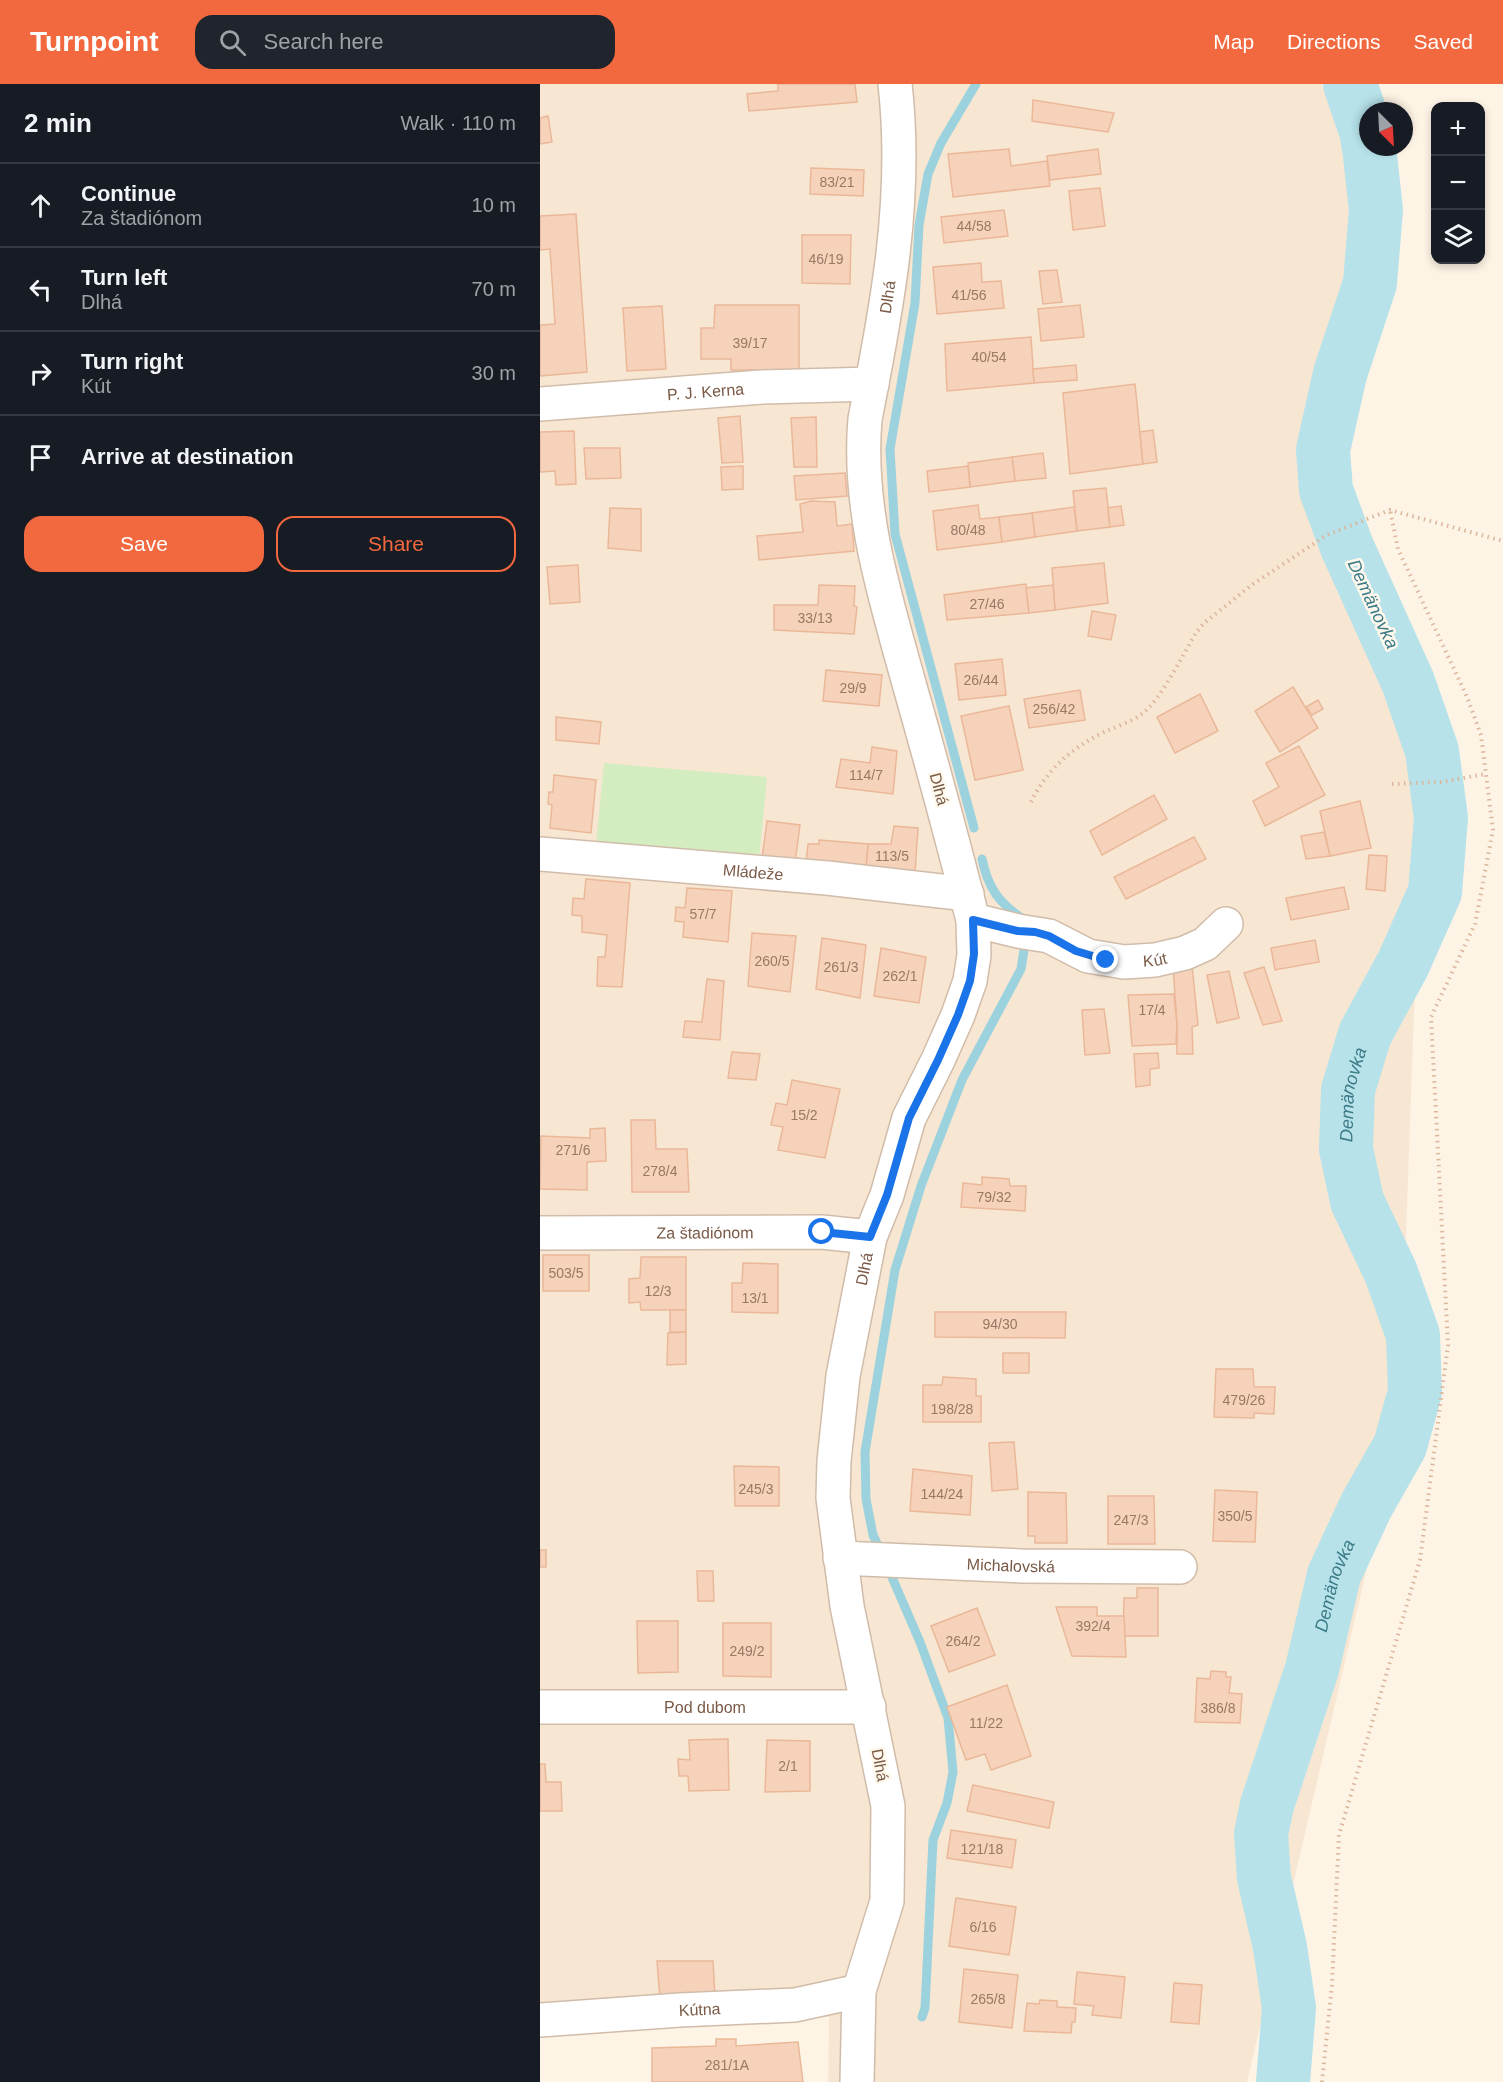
<!DOCTYPE html>
<meta charset="utf-8">
<style>
body{margin:0;font-family:Helvetica,sans-serif;background:#20242c;color:#f1f3f6}
.controls{position:absolute;right:18px;top:18px;display:grid;overflow:hidden;border-radius:12px;box-shadow:0 3px 9px #0003}
.controls button{width:54px;height:54px;display:grid;place-items:center;padding:0;border:0;border-bottom:2px solid #363941;background:#171b24;color:#f1f3f6;font:30px sans-serif}
.compass{position:absolute;left:819px;top:18px;width:54px;height:54px;border-radius:50%;background:#171b24;box-shadow:0 3px 9px #0003;rotate:156deg}
.stop{position:absolute;width:18px;height:18px;margin:-14px;border:4px solid #1a73e8;border-radius:50%;background:#fff}
.stop.end{background:#1a73e8;border-color:#fff;box-shadow:0 2px 6px #0008}
.list{margin:0;padding:0;list-style:none}
h2{display:flex;justify-content:space-between;align-items:center;height:78px;margin:0;padding:0 24px;font-size:26px}
h2 small{font-size:20px;font-weight:400;color:#9ea1a6}
.list li{display:grid;grid-template-columns:39px 1fr auto;gap:18px;align-items:center;box-sizing:border-box;height:84px;padding:0 24px;border-top:2px solid #363941}
.list b{display:block;font-size:22px;white-space:nowrap}
.list p{margin:0;font-size:20px;white-space:nowrap;color:#9ea1a6}
.list em{font-size:20px;font-style:normal;color:#9ea1a6}
.actions{display:flex;gap:12px;padding:18px 24px}
.actions a{flex:1;padding:14px 0;border:2px solid #f2693f;border-radius:18px;text-align:center;font-size:21px;color:#f2693f}
.actions .main{background:#f2693f;color:#fff}
.icon{flex:none;width:33px;height:33px;fill:none;stroke:currentColor;stroke-width:2;stroke-linecap:round;stroke-linejoin:round}
.map{position:relative;flex:none;width:963px;height:1998px;overflow:hidden}
header{display:flex;align-items:center;gap:36px;box-sizing:border-box;height:84px;padding:0 30px;background:#f2693f;color:#fff}
header strong{font-size:28px}
nav{display:flex;gap:33px;margin-inline-start:auto;font-size:21px}
.search{width:420px;height:54px;background:#20242c;display:flex;align-items:center;gap:15px;box-sizing:border-box;padding:0 21px;border-radius:18px;color:#9ea1a6;font-size:22px}
main{display:flex}
aside{flex:1;background:#171b24}
.map>svg:first-child{display:block}
.residential{fill:#f7e6d2}
.green{fill:#d3edc1}
.lines{fill:none;stroke-linecap:round;stroke-linejoin:round}
.stream{stroke:#9cd2dd;stroke-width:9}
.river{stroke:#b7e2ea;stroke-width:54}
.building{fill:#f6d2ba;stroke:#eab899;stroke-width:1.5}
.minor-casing{stroke:#d1bca9;stroke-width:36}
.path{stroke:#dbb59c;stroke-width:4;stroke-dasharray:1.5 4.5;stroke-linecap:butt}
.minor{stroke:#fff;stroke-width:33}
.route{stroke:#1a73e8;stroke-width:8}
.labels{text-anchor:middle;dominant-baseline:central;stroke-width:5;stroke-linejoin:round;paint-order:stroke}
.number-label{font-size:14px;fill:#997864}
.street-label{font-size:16px;fill:#7a5a47;stroke:#fff8ed}
.water-label{font-size:18px;font-style:italic;fill:#3c7b87;stroke:#fff8ed}
</style>
<header>
<strong>Turnpoint</strong>
<div class="search"><svg class="icon" aria-label="search" viewBox="0 0 24 24"><circle cx="10" cy="10" r="6"/><path d="M15 15l6 6"/></svg>Search here</div>
<nav><a>Map</a><a>Directions</a><a>Saved</a></nav>
</header>
<main>
<aside>
<h2>2 min<small>Walk · 110 m</small></h2>
<ul class="list">
<li><svg class="icon" aria-label="ahead" viewBox="0 0 24 24"><path d="M12 20V5M6 11l6-6 6 6"/></svg><div><b>Continue</b><p>Za štadiónom</p></div><em>10 m</em></li>
<li><svg class="icon" aria-label="left" viewBox="0 0 24 24"><path d="M17 20v-9H6M10 6l-5 5 5 5"/></svg><div><b>Turn left</b><p>Dlhá</p></div><em>70 m</em></li>
<li><svg class="icon" aria-label="right" viewBox="0 0 24 24"><path d="M7 20v-9h11M14 6l5 5-5 5"/></svg><div><b>Turn right</b><p>Kút</p></div><em>30 m</em></li>
<li><svg class="icon" aria-label="arrive" viewBox="0 0 24 24"><path d="M6 21V4h12l-3 4 3 4H6"/></svg><div><b>Arrive at destination</b></div></li>
</ul>
<div class="actions"><a class="main">Save</a><a>Share</a></div>
</aside>
<div class="map">
<svg width="963" height="1998" viewBox="0 0 963 1998">
<rect width="100%" height="100%" fill="#fef4e5"/>
<path class="residential" d="M0 0H782L823 108 783 282 803 395 886 594 859 1346 707 1998H288L289 1933 151 1937 0 1945Z"/>
<path class="green" d="M64 679 227 693 219 775 56 761Z"/>
<g class="lines">
<g class="stream">
<path d="M434 744 355 450 350 365 375 219 379 141 388 90 401 59 436 0"/>
<path d="M442 775C448 804 459 819 483 835"/>
<path d="M341 1468 333 1451 326 1415 325 1368 355 1186 381 1102 422 996 481 885 486 854"/>
<path d="M348 1484 380 1558 408 1634 413 1688 407 1719 393 1756 385 1924 382 1933"/>
</g>
<g class="river">
<path d="M810 0 827 50 828 59"/>
<path id="s1" d="M743 1998 749 1924 740 1863 724 1794 721 1750 727 1721 772 1585 794 1491 826 1422 860 1362 875 1308 873 1251 851 1189 817 1117 806 1065 808 1006 825 950 863 880 895 808 901 734 892 667 868 598 807 463 786 406 783 366 800 290 830 199 836 126 829 63"/>
</g>
</g>
<g class="building">
<path d="M238 0H315L317 18 209 27 207 10 238 7Z"/>
<path d="M493 16 574 29 568 48 492 37Z"/>
<path d="M8 32 12 58 0 60V34Z"/>
<path d="M469 65 471 82 507 77 510 102 413 113 408 70Z"/>
<path d="M558 65 561 90 510 96 507 72Z"/>
<path d="M271 84 324 86 323 112 270 110Z"/>
<path d="M560 104 565 142 533 146 529 107Z"/>
<path d="M464 126 468 152 404 159 401 133Z"/>
<path d="M36 130 47 288 0 292V241L15 240 10 165 0 166V132Z"/>
<path d="M262 151H311L310 200 262 199Z"/>
<path d="M441 179 442 198 461 197 464 224 397 230 393 183Z"/>
<path d="M517 186 522 218 503 220 499 187Z"/>
<path d="M175 221H259V286H191V275H161V244H174Z"/>
<path d="M540 221 544 253 501 257 498 225Z"/>
<path d="M122 222 126 285 87 287 83 224Z"/>
<path d="M491 253 494 299 407 307 405 260Z"/>
<path d="M536 281 537 296 494 299 493 285Z"/>
<path d="M595 300 603 380 530 390 523 309Z"/>
<path d="M200 332 203 378 182 379 178 334Z"/>
<path d="M276 333 277 383H254L251 334Z"/>
<path d="M613 346 617 378 603 380 600 348Z"/>
<path d="M34 347 36 400 16 401 15 387 0 388V348Z"/>
<path d="M44 364H80L81 394 46 395Z"/>
<path d="M503 369 506 394 475 397 472 373Z"/>
<path d="M472 373 475 397 430 403 428 379Z"/>
<path d="M203 382V405L182 406 181 383Z"/>
<path d="M428 382 430 403 389 408 387 387Z"/>
<path d="M305 389 307 412 256 416 254 392Z"/>
<path d="M566 404 570 443 537 447 533 407Z"/>
<path d="M271 417 295 418 297 442 312 440 314 467 219 476 217 452 263 448 260 420Z"/>
<path d="M438 421 440 435 459 433 462 458 397 466 393 427Z"/>
<path d="M581 422 584 441 570 443 568 424Z"/>
<path d="M534 423 537 447 495 453 492 429Z"/>
<path d="M70 424 101 425V467L68 464Z"/>
<path d="M492 429 495 453 462 458 459 433Z"/>
<path d="M564 479 568 519 515 526 512 484Z"/>
<path d="M38 481 40 518 10 520 7 483Z"/>
<path d="M486 500 489 529 407 536 404 511Z"/>
<path d="M279 501 315 502 314 522 317 523 314 550 234 546V521H278Z"/>
<path d="M513 501 515 526 489 529 486 504Z"/>
<path d="M552 527 576 531 571 556 548 552Z"/>
<path d="M462 575 466 611 419 616 415 580Z"/>
<path d="M286 586 342 591 339 622 283 617Z"/>
<path d="M753 603 778 644 740 668 715 627Z"/>
<path d="M540 606 545 636 489 644 484 615Z"/>
<path d="M660 610 678 647 635 669 617 633Z"/>
<path d="M778 616 783 625 772 631 766 623Z"/>
<path d="M469 622 483 686 435 696 421 632Z"/>
<path d="M16 633 61 638 59 660 16 656Z"/>
<path d="M759 662 785 711 725 742 713 717 739 703 726 679Z"/>
<path d="M332 663 357 667 353 710 296 703 301 675 330 679Z"/>
<path d="M14 691 56 696 51 749 10 744 12 721 8 720 9 708H13Z"/>
<path d="M614 711 627 735 562 771 550 747Z"/>
<path d="M820 717 831 764 790 772 780 727Z"/>
<path d="M227 737 260 741 255 778 222 774Z"/>
<path d="M354 742 378 744 375 788 326 783 328 760H351Z"/>
<path d="M784 748 790 772 766 775 761 752Z"/>
<path d="M654 753 666 775 586 815 574 793Z"/>
<path d="M279 756 328 760 326 783 266 779 268 760H279Z"/>
<path d="M829 771 847 772 845 807 826 805Z"/>
<path d="M46 795 90 799 82 903 57 902 58 873H65L67 851 42 848V832L32 831 33 814 44 815Z"/>
<path d="M804 803 809 825 751 836 746 814Z"/>
<path d="M147 804 192 807 188 858 143 853 144 838 135 837 136 823 145 824Z"/>
<path d="M212 849 256 852 250 908 208 902Z"/>
<path d="M282 854 326 861 320 914 276 905Z"/>
<path d="M775 856 779 878 735 886 731 864Z"/>
<path d="M341 864 386 873 379 919 334 912Z"/>
<path d="M652 881 658 941 652 943 653 970H637V941L633 882Z"/>
<path d="M724 883 742 937 723 941 704 889Z"/>
<path d="M689 887 699 934 677 939 667 891Z"/>
<path d="M167 895 184 897 180 956 143 953 145 937 162 938Z"/>
<path d="M634 910 637 941 636 960 592 962 588 911Z"/>
<path d="M564 925 570 969 545 971 542 926Z"/>
<path d="M192 968 220 970 216 996 188 994Z"/>
<path d="M618 969 619 984 610 985V1001L596 1003 594 970Z"/>
<path d="M252 996 300 1005 285 1074 238 1066 243 1043 231 1041 236 1019 247 1021Z"/>
<path d="M91 1036H115L116 1065H147L149 1108H92Z"/>
<path d="M65 1044 66 1077 47 1078V1106L0 1105 1 1052 50 1054V1045Z"/>
<path d="M442 1093 469 1095 470 1102H486L485 1127 421 1123 423 1099 442 1101Z"/>
<rect x="3" y="1171" width="46" height="36"/>
<path d="M101 1173H146V1226H101L100 1218 89 1219V1195L100 1194Z"/>
<path d="M203 1179 238 1180V1229L192 1228V1199H202Z"/>
<rect x="130" y="1226" width="16" height="22"/>
<path d="M395 1228H526L525 1254 395 1253Z"/>
<path d="M146 1248V1280L127 1281 128 1249Z"/>
<rect x="463" y="1269" width="26" height="20"/>
<path d="M676 1285H713L714 1303H735L734 1330 714 1329V1334L674 1333Z"/>
<path d="M403 1293 436 1295V1312H441V1338H383V1301H402Z"/>
<path d="M474 1358 478 1405 452 1407 449 1359Z"/>
<path d="M194 1382 239 1383V1422H195Z"/>
<path d="M373 1385 432 1392 430 1431 370 1427Z"/>
<path d="M675 1406 717 1408 715 1458 673 1457Z"/>
<path d="M488 1408 526 1409 527 1459H495V1452H488Z"/>
<path d="M568 1412H614L615 1460H568Z"/>
<rect x="0" y="1466" width="6" height="17"/>
<path d="M157 1487H173L174 1517H158Z"/>
<path d="M597 1504H618V1552H583L584 1514H597Z"/>
<path d="M516 1523H557V1532H584L586 1573 532 1572Z"/>
<path d="M437 1524 455 1571 409 1588 391 1542Z"/>
<path d="M97 1537H138V1588L98 1589Z"/>
<path d="M183 1539H231V1593L183 1592Z"/>
<path d="M671 1587 686 1588V1593H691L689 1609 702 1610 700 1639 655 1638 657 1594 670 1595Z"/>
<path d="M467 1601 491 1672 451 1686 445 1670 426 1676 407 1623Z"/>
<path d="M188 1655 189 1706 149 1707 148 1692H139L138 1675 150 1676 149 1656Z"/>
<path d="M227 1656 270 1657V1707L225 1708Z"/>
<path d="M0 1680H5L6 1698H21L22 1727H0Z"/>
<path d="M433 1701 514 1718 509 1744 427 1727Z"/>
<path d="M411 1746 476 1756 472 1784 407 1774Z"/>
<path d="M416 1814 476 1823 469 1871 409 1862Z"/>
<path d="M117 1877H173L175 1913 120 1915Z"/>
<path d="M424 1885 478 1891 472 1944 419 1938Z"/>
<path d="M537 1888 585 1893 581 1934 552 1931 554 1922 534 1920Z"/>
<path d="M634 1899 662 1901 659 1940 631 1938Z"/>
<path d="M500 1916 517 1917V1923L536 1924 535 1938H532L531 1949 484 1947 487 1919 499 1920Z"/>
<path d="M176 1955H196V1962L258 1958 263 1998H112V1964L176 1962Z"/>
</g>
<g class="lines">
<defs>
<g id="minor">
<path id="s2" d="M0 320 222 303 332 300"/>
<path id="s3" d="M0 770 287 794 427 810"/>
<path id="s4" d="M433 836 478 847 509 852 548 872 584 878 615 876 645 869 665 860 686 840"/>
<path id="s5" d="M0 1149 282 1148 330 1153"/>
<path id="s6" d="M300 1474 482 1482 640 1483"/>
<path id="s7" d="M0 1623H329"/>
<path id="s8" d="M0 1936 140 1926 255 1921 319 1907"/>
<path id="s9" d="M317 1998 319 1907 347 1817 348 1722 307 1522 293 1414 294 1377 303 1292 330 1153 347 1111 369 1034 398 976 418 931 430 897 434 871 433 836C413 758 392 680 370 603 346 516 317 427 325 335 347 224 368 114 355 0"/>
</g>
</defs>
<use href="#minor" class="minor-casing"/>
<g class="path">
<path d="M852 700 902 698 945 690"/>
<path d="M491 718C507 685 533 663 566 647 578 642 593 637 603 629 620 617 644 568 656 549L664 539 713 500 787 451 850 426 963 457"/>
<path d="M782 1998 792 1900 799 1751 880 1476 908 1261 891 933 935 840 953 746 941 651 927 613 858 465 850 426"/>
</g>
<use href="#minor" class="minor"/>
</g>
<g class="lines">
<path class="route" d="M282 1148 330 1153 347 1111 369 1034 398 976 418 931 430 897 434 870 433 836 478 847 495 848 509 852 536 867 566 876"/>
</g>
<g class="labels">
<g class="number-label">
<text x="297" y="98">83/21</text>
<text x="434" y="142">44/58</text>
<text x="286" y="175">46/19</text>
<text x="429" y="211">41/56</text>
<text x="210" y="259">39/17</text>
<text x="449" y="273">40/54</text>
<text x="428" y="446">80/48</text>
<text x="447" y="520">27/46</text>
<text x="275" y="534">33/13</text>
<text x="441" y="596">26/44</text>
<text x="313" y="604">29/9</text>
<text x="514" y="625">256/42</text>
<text x="326" y="691">114/7</text>
<text x="352" y="772">113/5</text>
<text x="163" y="830">57/7</text>
<text x="232" y="877">260/5</text>
<text x="301" y="883">261/3</text>
<text x="360" y="892">262/1</text>
<text x="612" y="926">17/4</text>
<text x="264" y="1031">15/2</text>
<text x="33" y="1066">271/6</text>
<text x="120" y="1087">278/4</text>
<text x="454" y="1113">79/32</text>
<text x="26" y="1189">503/5</text>
<text x="118" y="1207">12/3</text>
<text x="215" y="1214">13/1</text>
<text x="460" y="1240">94/30</text>
<text x="704" y="1316">479/26</text>
<text x="412" y="1325">198/28</text>
<text x="216" y="1405">245/3</text>
<text x="402" y="1410">144/24</text>
<text x="695" y="1432">350/5</text>
<text x="591" y="1436">247/3</text>
<text x="553" y="1542">392/4</text>
<text x="423" y="1557">264/2</text>
<text x="207" y="1567">249/2</text>
<text x="678" y="1624">386/8</text>
<text x="446" y="1639">11/22</text>
<text x="248" y="1682">2/1</text>
<text x="442" y="1765">121/18</text>
<text x="443" y="1843">6/16</text>
<text x="448" y="1915">265/8</text>
<text x="187" y="1981">281/1A</text>
</g>
<g class="street-label">
<text stroke="none"><textPath href="#s9" startOffset="1833">Dlhá</textPath></text>
<text stroke="none"><textPath href="#s2" startOffset="166">P. J. Kerna</textPath></text>
<text transform="translate(399 705) rotate(75)">Dlhá</text>
<text stroke="none"><textPath href="#s3" startOffset="214">Mládeže</textPath></text>
<text stroke="none"><textPath href="#s4" startOffset="189">Kút</textPath></text>
<text stroke="none"><textPath href="#s5" startOffset="165">Za štadiónom</textPath></text>
<text stroke="none"><textPath href="#s9" startOffset="825">Dlhá</textPath></text>
<text stroke="none"><textPath href="#s6" startOffset="171">Michalovská</textPath></text>
<text stroke="none"><textPath href="#s7" startOffset="165">Pod dubom</textPath></text>
<text transform="translate(340 1681) rotate(79)">Dlhá</text>
<text stroke="none"><textPath href="#s8" startOffset="160">Kútna</textPath></text>
</g>
<g class="water-label">
<text transform="translate(833 520) rotate(65)">Demänovka</text>
<text stroke="none"><textPath href="#s1" startOffset="1032">Demänovka</textPath></text>
<text stroke="none"><textPath href="#s1" startOffset="510">Demänovka</textPath></text>
</g>
</g>
</svg>
<div class="controls">
<button>+</button>
<button>−</button>
<button><svg class="icon" aria-label="layers" viewBox="0 0 24 24"><path d="M12 4l9 5-9 5-9-5zM3 14l9 5 9-5"/></svg></button>
</div>
<svg class="compass" viewBox="-18 -18 36 36"><path d="M0-13l5 13h-10z" fill="#e53935"/><path d="M0 13l5-13h-10z" fill="#9ea1a6"/></svg>
<div class="stop" style="left:282px;top:1148px"></div>
<div class="stop end" style="left:566px;top:876px"></div>
</div>
</main>
